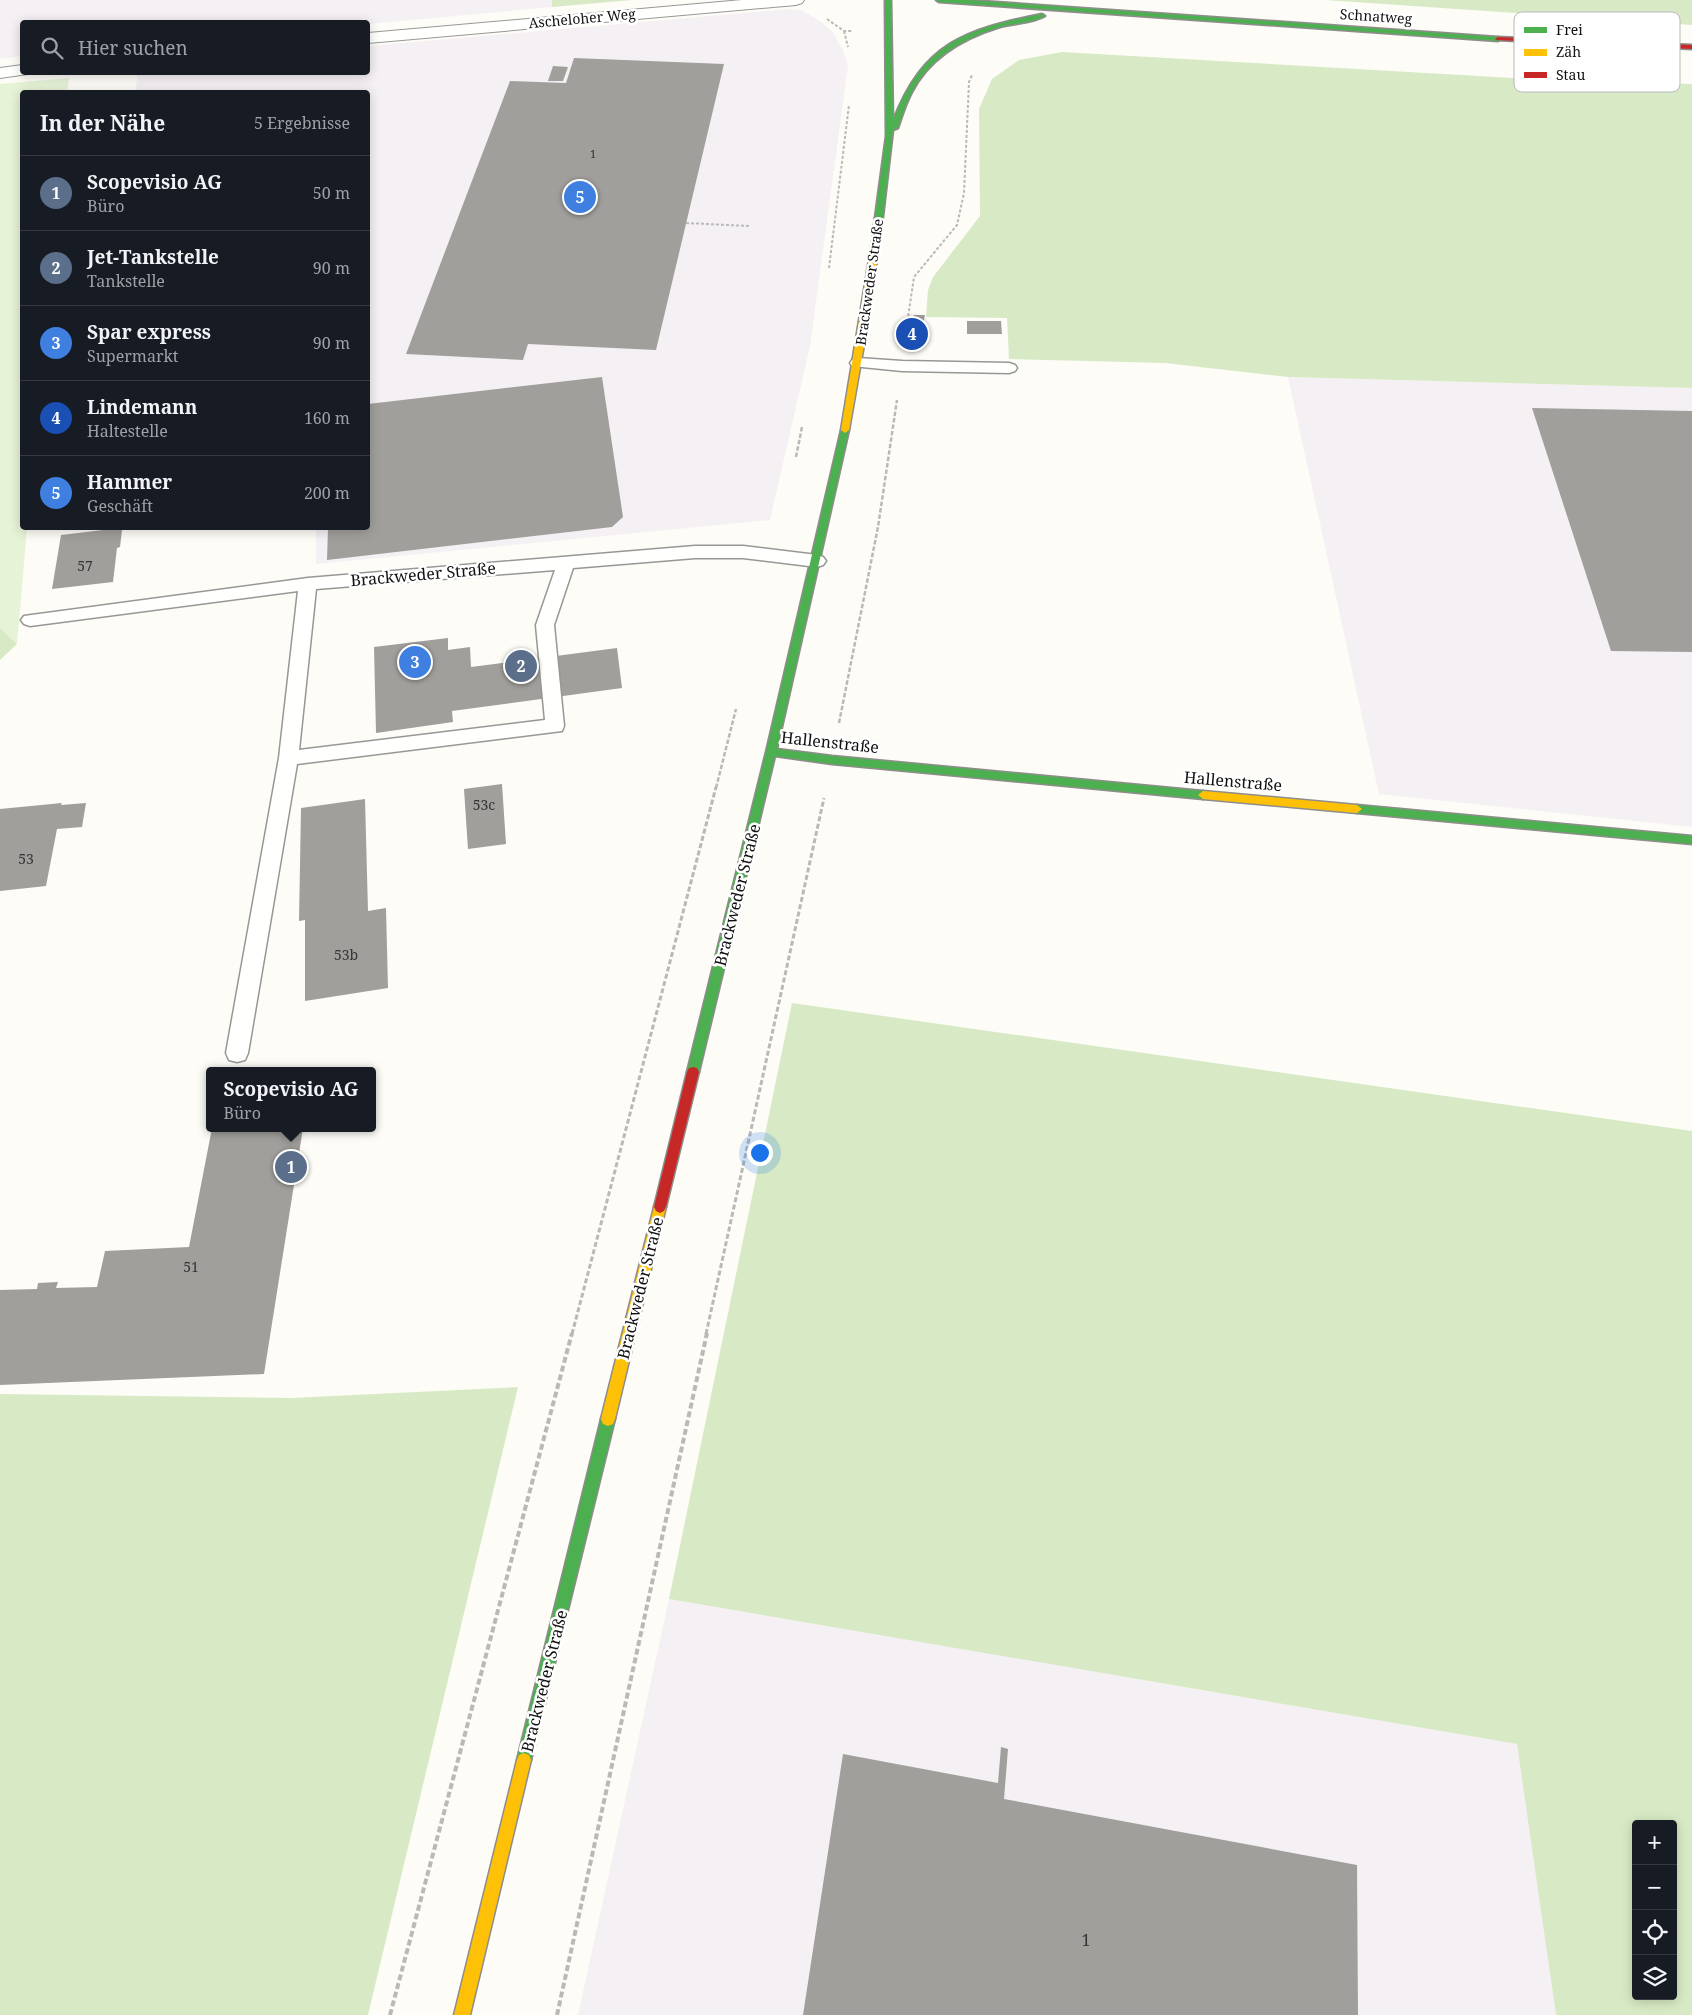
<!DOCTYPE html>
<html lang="de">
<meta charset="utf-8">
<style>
body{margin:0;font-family:"Noto Serif",serif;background:#242831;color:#f1f3f6}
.controls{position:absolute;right:15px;bottom:15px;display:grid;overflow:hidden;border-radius:5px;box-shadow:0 2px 12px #0003}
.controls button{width:45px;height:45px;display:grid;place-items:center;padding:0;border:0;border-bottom:1px solid #363941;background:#171b24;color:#f1f3f6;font:25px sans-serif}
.you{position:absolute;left:759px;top:1152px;width:18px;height:18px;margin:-12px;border:4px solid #fff;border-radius:50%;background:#1a73e8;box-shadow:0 0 0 8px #1a73e833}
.badge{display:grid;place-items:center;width:32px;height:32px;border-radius:50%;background:#7c3aed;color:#fff;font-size:16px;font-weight:700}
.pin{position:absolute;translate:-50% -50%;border:2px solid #fff;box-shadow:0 1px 5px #0006}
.popup{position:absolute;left:206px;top:1067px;width:170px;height:65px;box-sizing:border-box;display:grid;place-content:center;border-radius:5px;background:#171b24;filter:drop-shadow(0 1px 4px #0005);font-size:16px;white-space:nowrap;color:#9ea1a6}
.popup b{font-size:19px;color:#f1f3f6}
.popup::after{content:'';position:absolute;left:50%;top:100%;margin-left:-10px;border:10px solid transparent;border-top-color:#171b24}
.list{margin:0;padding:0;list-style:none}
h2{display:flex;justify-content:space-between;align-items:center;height:65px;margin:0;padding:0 20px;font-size:21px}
h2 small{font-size:16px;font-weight:400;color:#9ea1a6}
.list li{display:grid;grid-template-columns:32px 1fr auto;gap:15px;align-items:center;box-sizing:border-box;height:75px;padding:0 20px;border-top:1px solid #363941}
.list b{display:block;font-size:19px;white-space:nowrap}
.list p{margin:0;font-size:16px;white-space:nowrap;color:#9ea1a6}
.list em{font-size:16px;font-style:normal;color:#9ea1a6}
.icon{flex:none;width:28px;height:28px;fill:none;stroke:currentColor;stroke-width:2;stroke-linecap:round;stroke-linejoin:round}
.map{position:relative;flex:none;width:1692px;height:2015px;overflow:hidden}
.search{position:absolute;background:#171b24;box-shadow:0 2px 12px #0003;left:20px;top:20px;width:350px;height:55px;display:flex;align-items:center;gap:12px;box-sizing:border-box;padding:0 18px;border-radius:5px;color:#9ea1a6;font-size:19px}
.panel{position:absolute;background:#171b24;box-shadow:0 2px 12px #0003;left:20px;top:90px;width:350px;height:440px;border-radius:5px}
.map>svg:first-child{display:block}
.industrial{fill:#f5f0f3}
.green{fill:#e7f3d7}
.forest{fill:#d8eac5;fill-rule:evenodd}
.building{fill:#a19f9c}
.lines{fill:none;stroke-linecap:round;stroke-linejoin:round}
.lane-casing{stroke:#979795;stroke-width:3}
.street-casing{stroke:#979795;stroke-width:2}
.fast-casing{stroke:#8e8d8b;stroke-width:3}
.slow-casing{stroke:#8e8d8b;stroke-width:3}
.jam-casing{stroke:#8e8d8b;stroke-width:3}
.path-far3{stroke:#b9b9b8;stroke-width:2;stroke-dasharray:3 2;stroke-linecap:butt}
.path-far2{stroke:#b9b9b8;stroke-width:2.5;stroke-dasharray:4.5 2;stroke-linecap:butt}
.path-far1{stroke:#b9b9b8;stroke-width:3;stroke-dasharray:5 2.5;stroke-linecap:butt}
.path{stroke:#b9b9b8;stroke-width:4;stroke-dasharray:6 3;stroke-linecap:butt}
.lane{fill:#fffffe;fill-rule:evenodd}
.street{fill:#fffffe;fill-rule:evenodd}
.fast{fill:#4caf50;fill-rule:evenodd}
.slow{fill:#ffc107;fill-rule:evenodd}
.jam{fill:#c62828;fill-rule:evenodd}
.labels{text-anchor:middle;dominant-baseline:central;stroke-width:5;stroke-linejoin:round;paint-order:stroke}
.far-number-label{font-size:11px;fill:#353434}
.far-street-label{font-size:14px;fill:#111;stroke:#fff}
.number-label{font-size:14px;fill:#353434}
.street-label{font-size:16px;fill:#111;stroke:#fff}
.near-number-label{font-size:16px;fill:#353434}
.key{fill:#fff;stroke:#b8b8b8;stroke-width:1}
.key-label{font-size:14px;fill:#111}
</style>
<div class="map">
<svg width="1692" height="2015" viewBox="0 0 1692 2015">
<rect width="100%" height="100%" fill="#fdfcf7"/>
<g class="industrial">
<path d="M0 0H552V7L368 24 22 22V56L0 59Z"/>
<path d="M789 9 801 10 820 21 832 31 843 50 848 66 810 346 770 520 316 564V528H368V92H135L138 73 368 72V46Z"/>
<path d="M1288 377 1692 388V827L1379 794Z"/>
<path d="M669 1599 1518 1744 1556 2015H578Z"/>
</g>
<path class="green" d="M69 78 67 92H22V528H27L17 644 0 628V84Z"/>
<g class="forest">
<path d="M552 0H632L552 7Z"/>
<path d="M1325 0H1692V25Z"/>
<path d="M1062 52 1567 81 1692 84V388L1288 377 1165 363 1009 359 1007 318 926 317 928 290 933 277 980 216 979 109 992 79 1019 60Z"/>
<path d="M0 628 17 644 0 660Z"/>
<path d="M792 1003 1692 1131V2015H1556L1517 1744 669 1599ZM1636 1824H1673V1996H1636Z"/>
<path d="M518 1387 368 2015H0V1394L292 1398Z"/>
</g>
<g class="building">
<path d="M574 58 724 64 656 350 528 344 523 360 406 354 510 81 566 83Z"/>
<path d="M553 66 568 67 563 81H548Z"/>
<path d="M914 315H925L923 325 913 324Z"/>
<path d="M967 321H1001L1002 334H967Z"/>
<path d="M602 377 623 517 612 527 327 560 328 528H368V404Z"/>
<path d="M1532 408 1692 411V652L1611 651Z"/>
<path d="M120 528 122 530 120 547 117 548 113 582 52 589 61 535Z"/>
<path d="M448 638V650L470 647 471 667 617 648 622 688 452 711 453 722 376 733 374 647Z"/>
<path d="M502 784 506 844 468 849 464 789Z"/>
<path d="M365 799 368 911 386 908 388 988 305 1001V920L299 921 301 808Z"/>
<path d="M62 803 61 805 86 803 82 827 57 829 46 886 0 891V809Z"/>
<path d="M212 1128H303L264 1374 0 1385V1290L37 1289 38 1283 58 1282 56 1288 97 1287 105 1251 189 1247Z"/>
<path d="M1001 1747 1008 1749 1004 1799 1357 1865 1358 2015H803L843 1754 998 1783Z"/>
</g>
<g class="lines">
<defs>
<g id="lane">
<path d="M858 358 902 361 1009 363 1015 365 1017 368 1015 371 1009 373 902 371 852 366 850 363 852 360Z"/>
<path d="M695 546H743L817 555 823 557 826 561 823 565 817 567 743 558H695L573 568 554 625 564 726 562 731 297 764 248 1053 245 1060 237 1062 229 1060 226 1053 279 758 298 591 30 626 24 624 21 620 24 616 308 578ZM555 570 536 625 545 720 299 750 316 589Z"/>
</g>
<g id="street">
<path d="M742 0H804L802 3 796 5 368 43V33Z"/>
<path d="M22 65V72L28 74 0 78V68Z"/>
</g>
<g id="fast">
<path d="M885 0H891L893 121C923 43 965 29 1042 14L1045 16C1034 23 1014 23 1000 27 964 38 930 57 912 92 906 103 902 116 898 128L893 130 882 225 878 227 874 225 886 136Z"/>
<path d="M936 0H967L1498 37 1501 39 1498 41 939 2Z"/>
<path d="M845 427 849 430 777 749 832 756 1203 791 1208 795 1203 799 832 764 775 756 699 1072 697 1076 693 1077 689 1076 687 1072 766 752 841 430Z"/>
<path d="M1357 805 1692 836V844L1357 813 1352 809Z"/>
<path d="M608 1412 613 1414 615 1419 531 1760 529 1765 524 1767 519 1765 517 1760 601 1419 603 1414Z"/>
</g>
<g id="slow">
<path d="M875 223 882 225 868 322 849 430 845 433 841 430Z"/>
<path d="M1203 791 1357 805 1362 809 1357 813 1203 799 1198 795Z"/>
<path d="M660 1201 664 1203 666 1207 615 1419 613 1424 608 1426 603 1424 601 1419 654 1207 656 1203Z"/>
<path d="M524 1753 529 1755 531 1760 470 2015H454L517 1760 519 1755Z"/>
</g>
<g id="jam">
<path d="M1498 37 1692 45V49L1496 40 1495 39Z"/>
<path d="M693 1067 697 1068 699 1072 666 1207 664 1211 660 1213 656 1211 654 1207 687 1072 689 1068Z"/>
</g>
</defs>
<use href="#lane" class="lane-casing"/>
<use href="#street" class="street-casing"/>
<use href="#fast" class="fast-casing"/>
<use href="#slow" class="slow-casing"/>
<use href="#jam" class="jam-casing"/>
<g class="path-far3">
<path d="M827 19 844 31H852"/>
<path d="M844 31 848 47"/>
<path d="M686 223 749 226"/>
<path d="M829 268 849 105"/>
<path d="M906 331 914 277 957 225 964 193 969 82 972 75"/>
</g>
<g class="path-far2">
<path d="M796 457 802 427"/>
<path d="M839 723 878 527 897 400"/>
<path d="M716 788 736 709"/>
</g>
<g class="path-far1">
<path d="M572 1334 716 787"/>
<path d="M706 1334 824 798"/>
</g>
<g class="path">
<path d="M390 2015 572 1333"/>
<path d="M557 2015 707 1333"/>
</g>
<use href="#lane" class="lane"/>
<use href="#street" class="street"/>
<use href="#fast" class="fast"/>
<use href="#slow" class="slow"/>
<use href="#jam" class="jam"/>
</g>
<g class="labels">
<g class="far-number-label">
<text x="593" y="153">1</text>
</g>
<g class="far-street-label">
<text transform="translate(1376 16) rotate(4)">Schnatweg</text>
<text transform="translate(582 18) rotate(-5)">Ascheloher Weg</text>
<text transform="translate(869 282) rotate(-82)">Brackweder Straße</text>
</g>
<g class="number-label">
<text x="85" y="565">57</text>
<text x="484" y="804">53c</text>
<text x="26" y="858">53</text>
<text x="346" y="954">53b</text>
<text x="191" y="1266">51</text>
</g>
<g class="street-label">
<text transform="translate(423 574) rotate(-5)">Brackweder Straße</text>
<text transform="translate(830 742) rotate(6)">Hallenstraße</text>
<text transform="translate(1233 781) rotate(5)">Hallenstraße</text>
<text transform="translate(737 895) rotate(-76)">Brackweder Straße</text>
<text transform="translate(640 1288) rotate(-76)">Brackweder Straße</text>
<text transform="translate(544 1681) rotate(-76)">Brackweder Straße</text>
</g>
<g class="near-number-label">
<text x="1086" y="1940">1</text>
</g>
</g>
<rect x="1514" y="12" width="166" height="80" rx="8" class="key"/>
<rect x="1524" y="27" width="23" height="6" fill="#4caf50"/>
<rect x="1524" y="49" width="23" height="7" fill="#ffc107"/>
<rect x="1524" y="72" width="23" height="6" fill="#c62828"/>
<g class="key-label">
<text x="1556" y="35">Frei</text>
<text x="1556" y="57">Zäh</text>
<text x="1556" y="80">Stau</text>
</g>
</svg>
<div class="controls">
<button>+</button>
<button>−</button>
<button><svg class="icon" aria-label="locate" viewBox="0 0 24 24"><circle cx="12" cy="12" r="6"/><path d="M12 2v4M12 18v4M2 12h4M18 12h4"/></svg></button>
<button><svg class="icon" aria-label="layers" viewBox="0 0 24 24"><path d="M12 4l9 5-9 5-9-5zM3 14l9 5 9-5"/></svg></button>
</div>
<div class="you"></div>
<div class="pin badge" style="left:291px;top:1167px;background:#5c6f8a">1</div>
<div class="popup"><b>Scopevisio AG</b>Büro</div>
<div class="pin badge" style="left:521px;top:666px;background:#5c6f8a">2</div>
<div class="pin badge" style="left:415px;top:662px;background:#3f7fe0">3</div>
<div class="pin badge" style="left:912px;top:334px;background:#1a4fb4">4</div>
<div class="pin badge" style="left:580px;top:197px;background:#3f7fe0">5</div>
<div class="search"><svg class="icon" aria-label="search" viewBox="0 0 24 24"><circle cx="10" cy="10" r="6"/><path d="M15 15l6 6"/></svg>Hier suchen</div>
<section class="panel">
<h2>In der Nähe<small>5 Ergebnisse</small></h2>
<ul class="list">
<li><span class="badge" style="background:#5c6f8a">1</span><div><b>Scopevisio AG</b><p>Büro</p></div><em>50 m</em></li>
<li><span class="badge" style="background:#5c6f8a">2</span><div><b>Jet-Tankstelle</b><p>Tankstelle</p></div><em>90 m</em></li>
<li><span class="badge" style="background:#3f7fe0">3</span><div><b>Spar express</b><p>Supermarkt</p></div><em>90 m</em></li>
<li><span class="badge" style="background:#1a4fb4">4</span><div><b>Lindemann</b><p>Haltestelle</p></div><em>160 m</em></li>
<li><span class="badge" style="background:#3f7fe0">5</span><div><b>Hammer</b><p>Geschäft</p></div><em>200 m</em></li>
</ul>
</section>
</div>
